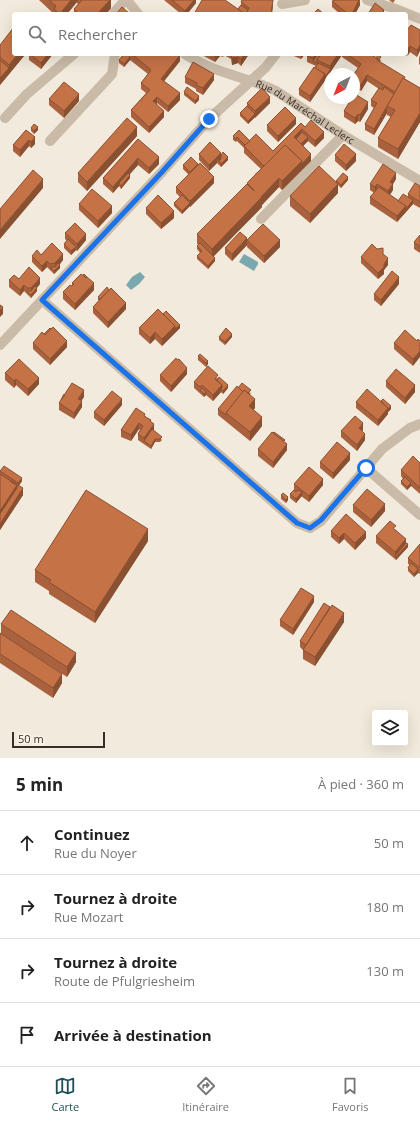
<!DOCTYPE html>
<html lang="fr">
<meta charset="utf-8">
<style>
body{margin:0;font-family:"Open Sans",sans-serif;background:#f6f6f6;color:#222}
.controls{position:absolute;right:12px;bottom:12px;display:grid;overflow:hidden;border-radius:4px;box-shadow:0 4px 16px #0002}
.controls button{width:36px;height:36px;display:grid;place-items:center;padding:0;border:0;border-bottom:1px solid #e0e0e0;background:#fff;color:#222;font:20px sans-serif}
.compass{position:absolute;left:324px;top:68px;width:36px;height:36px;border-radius:50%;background:#fff;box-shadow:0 4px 16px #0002;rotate:222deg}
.scale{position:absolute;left:12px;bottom:10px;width:93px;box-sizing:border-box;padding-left:4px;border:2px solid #372e28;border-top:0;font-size:11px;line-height:14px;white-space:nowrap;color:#372e28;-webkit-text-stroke:3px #f9f3e8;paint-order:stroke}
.stop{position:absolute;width:12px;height:12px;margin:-9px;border:3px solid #1a73e8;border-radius:50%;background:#fff}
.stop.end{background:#1a73e8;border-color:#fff;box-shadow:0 1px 4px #0008}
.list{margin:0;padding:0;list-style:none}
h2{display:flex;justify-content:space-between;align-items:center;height:52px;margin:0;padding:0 16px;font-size:17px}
h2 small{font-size:13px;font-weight:400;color:#767676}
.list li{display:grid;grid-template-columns:26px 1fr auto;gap:12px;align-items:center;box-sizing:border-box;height:64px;padding:0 16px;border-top:1px solid #e0e0e0}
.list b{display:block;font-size:15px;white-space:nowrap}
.list p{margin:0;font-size:13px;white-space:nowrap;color:#767676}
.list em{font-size:13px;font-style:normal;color:#767676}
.icon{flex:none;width:22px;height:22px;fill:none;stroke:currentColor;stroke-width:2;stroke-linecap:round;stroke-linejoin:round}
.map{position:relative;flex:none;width:420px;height:758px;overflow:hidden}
.search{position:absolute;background:#fff;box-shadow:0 4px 16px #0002;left:12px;right:12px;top:12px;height:44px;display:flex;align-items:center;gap:10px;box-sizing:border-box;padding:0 14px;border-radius:4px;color:#767676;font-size:15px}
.sheet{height:308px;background:#fff}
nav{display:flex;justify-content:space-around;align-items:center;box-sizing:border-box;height:56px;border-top:1px solid #e0e0e0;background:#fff;font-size:11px;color:#767676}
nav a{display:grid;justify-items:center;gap:2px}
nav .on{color:#1e4f58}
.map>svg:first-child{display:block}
.water{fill:#7ba8af}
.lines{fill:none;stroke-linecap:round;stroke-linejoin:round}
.minor{stroke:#cabba8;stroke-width:10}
.wall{fill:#a9623d}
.shaded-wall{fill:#8a5032}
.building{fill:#c57247;stroke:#8a5032}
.route{stroke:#1a73e8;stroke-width:5}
.labels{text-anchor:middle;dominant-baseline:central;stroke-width:3;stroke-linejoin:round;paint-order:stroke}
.street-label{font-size:10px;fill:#372e28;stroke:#f9f3e8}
</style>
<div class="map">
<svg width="420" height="758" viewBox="0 0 420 758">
<rect width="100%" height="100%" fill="#f2eadc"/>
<g class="water">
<path d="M244 254 258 262V264L254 271 239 262Z"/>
<path d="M140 272 145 277 139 284 131 290 126 285 132 277Z"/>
</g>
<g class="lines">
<g class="minor">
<path d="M127 0 138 14"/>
<path d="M367 0 396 9 420 19"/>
<path d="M282 4 305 0"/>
<path d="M113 14 125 0"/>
<path id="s1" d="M185 54C215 74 246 76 276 91L343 135 420 181"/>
<path d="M5 118 27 94 74 54"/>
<path d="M50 141 112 74 115 54"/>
<path d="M261 219 343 135"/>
<path d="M42 300 297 523 310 528 321 521 382 449 410 428 420 424"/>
<path d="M0 345 162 172 209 119 266 67 276 54"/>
<path d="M366 468 420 515"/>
</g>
</g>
<g class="wall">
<path d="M39 0H111V8L106 14H74V9L78 4 77 3V2L67 14H54Z"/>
<path d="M164 0H196V3L187 14H181Z"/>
<path d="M360 0V5L355 14H340L332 7V1Z"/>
<path d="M389 0H395L393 3Z"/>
<path d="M241 2 273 5 272 14H194L238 9 241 5Z"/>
<path d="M420 30 417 57 410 52 408 55 405 56 400 54H406V31Z"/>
<path d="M0 45 14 54H25L24 56 0 85Z"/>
<path d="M29 54H53L41 69 29 60Z"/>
<path d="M124 54H178L180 61 164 81 180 100 168 112 157 103 156 104 164 117 149 133 131 117V110L146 93 141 89V83L148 74 130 60 124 67 119 63V60Z"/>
<path d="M200 54H249L241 66 238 63 232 65 231 59 224 55 223 57 220 56 215 62Z"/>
<path d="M289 54H305L301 59Z"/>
<path d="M308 54H371L376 58 381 60 380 62 405 79 420 88V122L398 159 378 147V138L391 117 387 115V113L374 135 365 130V124L374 108 371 106V100L379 89 367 81 361 91 354 87V74L358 68 342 57V55L331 71V72L310 102 299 95V89L316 66 307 62V56Z"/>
<path d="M420 55V65L419 64V58Z"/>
<path d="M185 77 214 80 203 95 196 91V89L185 83Z"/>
<path d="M184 92 199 100 195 104 184 95Z"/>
<path d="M49 99 79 101 64 118 49 105Z"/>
<path d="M247 103H270L248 124 240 116V113L247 106Z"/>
<path d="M368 109 360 122 358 121 355 124 344 117V111Z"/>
<path d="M296 124 278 142 267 131V125Z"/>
<path d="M305 127 324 138 315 147 308 141 303 146 311 161 282 190 279 187 262 205V207L214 256 215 261 208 269 197 259V256L200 253 197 249V246L198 244H197V234L247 184V183L255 175V174L261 169 244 153V148L237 141 236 142 233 140V136L250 141 273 151Z"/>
<path d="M31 128 38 130 34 134 31 131Z"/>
<path d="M26 130 35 144 31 148 29 146 20 157 13 151V145Z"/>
<path d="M137 136 87 191 78 182V173Z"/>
<path d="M138 139 159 164 149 174 138 165 130 174V178L121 189 119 186 113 193 103 184V178Z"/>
<path d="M199 154 221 155 228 160 221 167 217 163 209 171 199 160Z"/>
<path d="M335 155 356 161 346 171 335 161Z"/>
<path d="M183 165 198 166 214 183 190 207V206L182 214 174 206V203L180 197 176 193V187L189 175 183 169Z"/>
<path d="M396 179 393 184V190L390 195 398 201 408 197V194L420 186V208L413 204 397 222 370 204V197L374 193 370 190V184Z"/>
<path d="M348 180 341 188 338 185V193L310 223 290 206V196L336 182V181Z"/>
<path d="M79 204 112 213 98 228 79 210Z"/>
<path d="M146 208 174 218 161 229 146 214Z"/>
<path d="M65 233 86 240 77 251 76 250 71 255 64 248V244L67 241 65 239Z"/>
<path d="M420 235V253L414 249V242Z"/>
<path d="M247 240 280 247 264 263 247 247Z"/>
<path d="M247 245 232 261 225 254V248Z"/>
<path d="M41 255 63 260 60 264V268L54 274 47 267 42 272 32 262V256Z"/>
<path d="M361 257 388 265 384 270V274L378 279 361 263Z"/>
<path d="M19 279 40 284 37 288V291L31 298 24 291 20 296 9 287V280Z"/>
<path d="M72 283 94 290 75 310 63 299V292L72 286Z"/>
<path d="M399 284 381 306 374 300V294Z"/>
<path d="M98 297 126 309 108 328 93 313V307L99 300H98Z"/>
<path d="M163 314 180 328 162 346 155 339 150 344 139 334V328Z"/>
<path d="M44 334 67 347 50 365 33 349V343Z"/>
<path d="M219 337H232L225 345 219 340Z"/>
<path d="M417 341 413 366 394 349V343Z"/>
<path d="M198 356 208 364 206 367 198 360Z"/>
<path d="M5 373 39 384 28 396 16 385 14 388 5 380Z"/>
<path d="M187 374 171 392 160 381V375Z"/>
<path d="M218 378 228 388 223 394 221 392 213 401 206 395 204 397 194 388V382Z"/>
<path d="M386 381 415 392 405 404 386 387Z"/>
<path d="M238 388 251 393 250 394 255 408 253 410 262 426 250 441 218 415V409Z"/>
<path d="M65 395 84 397 81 401 82 407 74 419 59 410V403L61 401V400Z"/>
<path d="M381 401 391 409 388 412V414L378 426 356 408V402Z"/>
<path d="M122 405 104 426 94 418V412Z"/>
<path d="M145 416 151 422 153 430 162 440 160 442H155L151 449 138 440V434L140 430 139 429 131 441 121 437V430Z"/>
<path d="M363 430 362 431 365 440 357 451 341 437V431Z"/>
<path d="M285 442 287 450 273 468 258 456V449Z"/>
<path d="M350 460 333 479 320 468V462Z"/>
<path d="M420 463V494L411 486 407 490 401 484V481L403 479 401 476V470Z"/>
<path d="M0 471 22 481 19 486 23 495 0 530Z"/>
<path d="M294 484 323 485 309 502 301 496 296 503 290 498V494L296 492 294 490Z"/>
<path d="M281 495 288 500 286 503 281 499Z"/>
<path d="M353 505 385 511 371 527 353 512Z"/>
<path d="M396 530 406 543 408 547 396 560 376 543V536Z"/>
<path d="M331 531 366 538 355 550 344 539 339 544 331 537Z"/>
<path d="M148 541 95 623 49 594V591L35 582V570Z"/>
<path d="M420 544V574L418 573 414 577 408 571V568L410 565 408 564V558Z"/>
<path d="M314 602 293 635 280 626V620Z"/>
<path d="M330 607 344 622 315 666 303 659V650L300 647V641Z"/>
<path d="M1 624 76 662 67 677 1 634Z"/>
<path d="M0 633 62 683 53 698 0 663Z"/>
</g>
<g class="shaded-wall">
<path d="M71 0H79H77V2L67 14H60Z"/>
<path d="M110 0H111V8L106 14H97Z"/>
<path d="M194 0H196V3L187 14H185V11Z"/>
<path d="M273 0 272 14H271Z"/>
<path d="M359 0 360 5 355 14H352Z"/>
<path d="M384 10V14H381Z"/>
<path d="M420 45V51L417 57V50Z"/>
<path d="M410 46V52L408 55 405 56V54H406V50Z"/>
<path d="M18 54H25L24 56 0 85V78L9 68V65Z"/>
<path d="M48 54H53L41 69V63Z"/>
<path d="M217 54H220V56L215 62V56Z"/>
<path d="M245 54H249L241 66V59Z"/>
<path d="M301 54H305L301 59Z"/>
<path d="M316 54H318L313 61V58Z"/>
<path d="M338 54H342V55L331 71V72L310 102V96L325 74 330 70V66Z"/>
<path d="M180 55V61L161 85V79Z"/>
<path d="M130 57V60L124 67V64Z"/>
<path d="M238 57V63L232 65V58Z"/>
<path d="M214 74V80L203 95V88Z"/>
<path d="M367 75V81L361 91V85Z"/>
<path d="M180 93V100L168 112V106Z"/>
<path d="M79 94V101L64 118V111Z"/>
<path d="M199 96V100L195 104V101Z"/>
<path d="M157 97V103L153 108V101Z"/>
<path d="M270 97V103L255 118V111Z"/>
<path d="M368 102V109L360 122V115Z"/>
<path d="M387 107V113L374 135V129Z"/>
<path d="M164 111V117L149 133V127Z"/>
<path d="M420 113V122L398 159V149Z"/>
<path d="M255 114V117L248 124V121Z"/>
<path d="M358 114V121L355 124V118Z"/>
<path d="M296 118V124L278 142V136Z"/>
<path d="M38 127V130L34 134V131Z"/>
<path d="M137 127V136L87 191V182Z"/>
<path d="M302 129V135L297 140 294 137Z"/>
<path d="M324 132V138L315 147V141Z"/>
<path d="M35 137V144L31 148V142Z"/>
<path d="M308 137V141L301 148V144Z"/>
<path d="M29 140V146L20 157V150Z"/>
<path d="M221 153V159L219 161 217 160V163L209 171V165Z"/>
<path d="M311 154V161L282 190V181L302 161Z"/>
<path d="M356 154V161L346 171V165Z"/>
<path d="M159 157V164L149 174V168Z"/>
<path d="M228 157V160L221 167V164Z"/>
<path d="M138 158V165L120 185 119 183V186L113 193V187Z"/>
<path d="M396 173V179L393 184V190L388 197V191L390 182Z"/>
<path d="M130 175V178L121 189V186Z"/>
<path d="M214 177V183L190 207V201Z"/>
<path d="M348 177V180L341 188V185Z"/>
<path d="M279 178V187L262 205V207L212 258V249Z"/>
<path d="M43 179V188L0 239V230Z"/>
<path d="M338 184V193L310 223V214Z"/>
<path d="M377 184V190L375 194V187Z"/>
<path d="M413 200V204L406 212V209Z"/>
<path d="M190 203V206L182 214V211Z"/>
<path d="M112 206V213L98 228V221Z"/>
<path d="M406 206V212L397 222V216Z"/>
<path d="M174 211V218L161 229V223Z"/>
<path d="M86 234V240L77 251V244Z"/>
<path d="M247 238V245L232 261V254Z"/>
<path d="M280 240V247L264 263V256Z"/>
<path d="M76 247V250L71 255V251Z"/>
<path d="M63 254V260L55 270V263Z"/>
<path d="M215 258V261L208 269V266Z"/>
<path d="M388 258V265L384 270V274L378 279V273Z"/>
<path d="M47 261V267L42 272V266Z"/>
<path d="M60 265V268L54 274V271Z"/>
<path d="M399 277V284L381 306V300Z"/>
<path d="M40 278V284L31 294V288Z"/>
<path d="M94 283V290L75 310V304Z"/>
<path d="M24 285V291L20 296V290Z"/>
<path d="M37 288V291L31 298V295Z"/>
<path d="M126 303V309L108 328V322Z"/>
<path d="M3 307V314L0 317V311Z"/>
<path d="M180 325V328L162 346V339L175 326Z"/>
<path d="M155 332V339L150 344V338Z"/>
<path d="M232 334V337L225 345V342Z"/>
<path d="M67 341V347L50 365V359Z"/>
<path d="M420 351V357L413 366V359Z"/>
<path d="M208 361V364L206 367V363Z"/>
<path d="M187 368V374L171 392V386Z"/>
<path d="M39 378V384L28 396V389Z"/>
<path d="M16 379V385L14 388V381Z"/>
<path d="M222 385V390L221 389V392L213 401V395Z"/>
<path d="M228 385V388L223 394V391Z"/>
<path d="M415 385V392L405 404V398Z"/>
<path d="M84 390V397L78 405V399Z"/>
<path d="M206 392V395L204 397V394Z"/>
<path d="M122 399V405L104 426V420Z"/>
<path d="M255 399V408L249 416V406Z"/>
<path d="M82 401V407L74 419V413Z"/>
<path d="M391 406V409L388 412V414L378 426V420L388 408Z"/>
<path d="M262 417V426L250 441V432Z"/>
<path d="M139 423V429L131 441V435Z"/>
<path d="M363 423V430L359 435V428Z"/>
<path d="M154 424V430L144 441V438Z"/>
<path d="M365 434V440L357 451V445Z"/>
<path d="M155 439V442L151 449V446Z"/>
<path d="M287 444V450L273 468V462Z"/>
<path d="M350 453V460L333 479V473Z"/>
<path d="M22 478V481L18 486V483Z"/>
<path d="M323 479V485L309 502V496Z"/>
<path d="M411 483V486L407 490V487Z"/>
<path d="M17 485V495L0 520V511Z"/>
<path d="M23 488V495L0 530V524Z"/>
<path d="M302 492V496L296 503V499Z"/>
<path d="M288 497V500L286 503V500Z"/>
<path d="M385 504V511L371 527V520Z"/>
<path d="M148 529V541L95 623V612Z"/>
<path d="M366 532V538L355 550V543Z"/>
<path d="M344 533V539L339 544V538Z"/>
<path d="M406 539V546L395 556V552Z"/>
<path d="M408 544V547L396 560V557Z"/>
<path d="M418 569V573L414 577V574Z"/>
<path d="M314 596V602L293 635V629Z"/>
<path d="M344 613V622L315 666V657Z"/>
<path d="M76 653V662L67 677V667Z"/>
<path d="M62 674V683L53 698V688Z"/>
</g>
<g class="building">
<path d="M49 0H71L60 14 54 9 56 6Z"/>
<path d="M77 0H82L80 3Z"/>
<path d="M82 0H110L97 14H79L74 9Z"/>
<path d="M172 0H194L185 11Z"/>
<path d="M202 0H225L245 14H194Z"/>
<path d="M242 0H273L271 14H245L249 8 241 2Z"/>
<path d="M336 0H359L352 14H348L332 1Z"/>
<path d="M375 3 384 10 381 14H368Z"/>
<path d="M241 5 248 10 245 14 238 9Z"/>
<path d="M122 7 130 14H116Z"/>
<path d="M318 9 324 14H313Z"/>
<path d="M411 25 420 30V45L417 50 410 46 408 49 406 50V31Z"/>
<path d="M14 27V54H18L9 65 0 57V45Z"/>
<path d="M30 54H48L41 63Z"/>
<path d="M124 54H127L130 57 124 64 119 60Z"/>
<path d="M132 54H165L167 56 169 54H178L180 55 161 79 180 93 168 106 157 97 153 101 164 111 149 127 131 110 150 90 141 83 151 70Z"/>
<path d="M231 54H245L241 59 238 57 232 58Z"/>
<path d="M308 54H316L313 58 307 56Z"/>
<path d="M318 54 320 55 317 60V63L313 61Z"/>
<path d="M321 54H338L330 66 317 60Z"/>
<path d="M347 54H371L378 59 377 60 405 77 404 79 403 78 395 92 367 75 361 85 354 80V74L361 64Z"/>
<path d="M378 55 381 57 378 61V59L376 58Z"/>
<path d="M0 60 9 68 0 78Z"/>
<path d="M193 62 214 74 203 88 196 85 197 83 185 77Z"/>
<path d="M318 63 331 69 325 77V74L315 68Z"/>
<path d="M314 67 325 74 310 96 299 89Z"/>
<path d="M403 78 420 88V113L398 149 378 138 395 110 387 106Z"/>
<path d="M64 82 79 94 64 111 49 99Z"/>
<path d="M187 87 199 96 195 101 184 92Z"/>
<path d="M384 87 394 94 374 129 365 124 377 103 371 100 379 88 383 90Z"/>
<path d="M262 88 270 97 255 111 247 103Z"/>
<path d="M355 94 368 102 360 115 358 114 355 118 344 111 352 98H354V95Z"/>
<path d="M247 106 255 114 248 121 240 113Z"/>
<path d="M285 107 296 118 278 136 267 125Z"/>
<path d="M127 118 137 127 87 182 78 173Z"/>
<path d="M311 120 324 132 315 141 302 129 294 137 311 154 302 164V161L285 145 264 166 244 146 256 134 273 151 301 123 305 127Z"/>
<path d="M34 124 38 127 34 131 31 128Z"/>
<path d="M26 130 35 137 31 142 29 140 20 150 13 145Z"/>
<path d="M239 130 250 141 245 145 237 137 236 139 233 136Z"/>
<path d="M302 132 308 137 301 144 296 139Z"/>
<path d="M138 139 159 157 149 168 138 158 113 187 103 178Z"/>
<path d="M210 142 221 153 209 165 199 154Z"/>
<path d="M344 144 356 154 346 165 335 155Z"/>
<path d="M285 145 302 161 282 181 279 178 261 197H262L212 249 197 234 247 184 254 191V190L247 183Z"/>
<path d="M223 152 228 157 221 164 219 161 221 159V155Z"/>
<path d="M191 157 198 164 190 172 183 165Z"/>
<path d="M200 163 214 177 190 201 176 187Z"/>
<path d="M383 164 396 173 390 182 393 184 388 191 377 184 375 187 370 184Z"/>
<path d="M319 166 338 184 310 214 290 196Z"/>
<path d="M33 170 43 179 0 230V209Z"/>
<path d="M128 173 130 175 121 186 119 183Z"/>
<path d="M343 173 348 177 341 185 336 181Z"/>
<path d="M415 183 420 186V202L408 194Z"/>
<path d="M379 187 406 206 397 216 370 197Z"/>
<path d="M92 189 112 206 98 221 79 204Z"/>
<path d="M403 194 413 200 406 209V206L398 201Z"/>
<path d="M158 195 174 211 161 223 146 208Z"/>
<path d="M182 195 190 203 182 211 174 203Z"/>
<path d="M75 223 86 234 77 244 65 233Z"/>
<path d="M263 224 280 240 264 256 247 240Z"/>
<path d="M240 232 247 238 232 254 225 248Z"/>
<path d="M420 235V247L414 242Z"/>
<path d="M68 239 76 247 71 251 64 244Z"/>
<path d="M52 243 63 254 55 263 50 264 47 261 42 266 32 256 37 250 41 255Z"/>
<path d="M200 243 215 258 208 266 197 256 202 251 197 246Z"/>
<path d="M372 244 377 249 383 248V254L388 258 384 264V267L378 273 361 257Z"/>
<path d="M58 263 60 265 54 271 50 267H55Z"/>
<path d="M29 267 40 278 31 288H27L24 285 20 290 9 280 14 275 19 279Z"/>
<path d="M392 271 399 277 381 300 374 294Z"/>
<path d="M81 274 86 278 87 277 94 283 75 304 63 292 70 285 72 286 74 284 72 283Z"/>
<path d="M84 274 87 277 86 278 83 275Z"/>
<path d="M35 286 37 288 31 295 27 291H31Z"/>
<path d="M107 287 109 290 100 299 98 297Z"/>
<path d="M111 288 126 303 108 322 93 307Z"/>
<path d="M0 305 3 307 0 311Z"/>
<path d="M158 309 175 326 162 339 155 332 150 338 139 328Z"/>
<path d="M166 311 180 325 175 329V326L163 314Z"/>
<path d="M53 327 67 341 50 359 33 343 42 332 45 335Z"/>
<path d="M50 328 51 329 45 335 44 334Z"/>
<path d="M226 328 232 334 225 342 219 337Z"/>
<path d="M405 330 417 341 418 339 420 341V351L413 359 394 343Z"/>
<path d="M200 354 208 361 206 363 198 356Z"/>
<path d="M176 358 177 360 179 359 187 368 171 386 160 375Z"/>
<path d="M19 359 39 378 28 389 16 379 14 381 5 373Z"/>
<path d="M208 366 218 375 215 379 222 385 213 395 202 385 200 387 194 382Z"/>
<path d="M396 369 415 385 405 398 386 381Z"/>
<path d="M219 377 228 385 223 391 221 389 222 388V385L217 380Z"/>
<path d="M72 383 84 390 78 399 82 401 74 413 59 403Z"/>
<path d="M242 383 251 390 248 393 244 390 243 392 238 388Z"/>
<path d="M237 386 243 392 226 413V415L218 409Z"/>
<path d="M202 388 206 392 204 394 200 390Z"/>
<path d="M367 389 388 408 378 420 356 402Z"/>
<path d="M244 390 255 399 249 406 262 417 250 432 226 413Z"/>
<path d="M112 391 122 399 104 420 94 412Z"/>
<path d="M64 394 65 395 61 400Z"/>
<path d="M383 399 391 406 388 409V408L381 401Z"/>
<path d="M136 408 145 414 144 416 151 420 150 421 154 424 144 438 138 434 143 426 139 423 131 435 121 430Z"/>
<path d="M355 416 363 423 359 428 365 434 357 445 341 431Z"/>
<path d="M152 429 162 437 160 439H155L151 446 144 441Z"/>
<path d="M272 432 287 444 273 462 258 449Z"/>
<path d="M274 432 285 440 284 441 273 433Z"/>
<path d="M337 442 350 453 333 473 320 462Z"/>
<path d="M413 456 420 463V488L401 470Z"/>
<path d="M4 466 22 478 18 483 0 471Z"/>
<path d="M309 467 323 479 309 496 294 484Z"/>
<path d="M0 474 17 485 0 511Z"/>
<path d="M405 477 411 483 407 487 401 481Z"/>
<path d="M11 482V481L23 488 0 524V514L17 488V485Z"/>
<path d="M367 489 385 504 371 520 353 505Z"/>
<path d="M86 490 148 529 95 612 49 582 51 580 35 570Z"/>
<path d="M294 490 296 492 298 490 302 492 296 499 290 494Z"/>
<path d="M283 493 288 497 286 500 281 495Z"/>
<path d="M346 514 366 532 355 543 344 533 339 538 331 531Z"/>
<path d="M390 521 396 526 393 528 406 539 395 552 376 536Z"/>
<path d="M406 543 408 544 396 557 395 556Z"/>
<path d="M420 544V568L408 558Z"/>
<path d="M411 563 418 569 414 574 408 568Z"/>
<path d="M301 588 314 596 293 629 280 620Z"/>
<path d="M324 603 330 607 306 645 300 641Z"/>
<path d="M332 605 344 613 315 657 303 650Z"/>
<path d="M11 610 76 653 67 667 1 624Z"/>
<path d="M0 633 62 674 53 688 0 654Z"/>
</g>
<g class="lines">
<path class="route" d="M209 119 162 172 42 300 297 523 310 528 321 520 366 468"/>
</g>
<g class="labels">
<g class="street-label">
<text stroke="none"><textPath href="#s1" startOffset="134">Rue du Maréchal Leclerc</textPath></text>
</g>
</g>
</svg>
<div class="controls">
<button><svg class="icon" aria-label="layers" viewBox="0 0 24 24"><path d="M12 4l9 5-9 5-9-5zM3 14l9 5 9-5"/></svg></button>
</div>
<svg class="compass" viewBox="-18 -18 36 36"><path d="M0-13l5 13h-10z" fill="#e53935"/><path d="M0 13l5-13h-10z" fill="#767676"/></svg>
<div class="scale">50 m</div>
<div class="stop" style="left:366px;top:468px"></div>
<div class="stop end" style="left:209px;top:119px"></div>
<div class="search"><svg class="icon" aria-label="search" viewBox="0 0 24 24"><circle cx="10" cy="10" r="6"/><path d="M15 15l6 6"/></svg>Rechercher</div>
</div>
<section class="sheet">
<h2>5 min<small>À pied · 360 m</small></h2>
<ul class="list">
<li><svg class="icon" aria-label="ahead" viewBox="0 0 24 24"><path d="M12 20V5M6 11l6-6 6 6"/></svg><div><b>Continuez</b><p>Rue du Noyer</p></div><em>50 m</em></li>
<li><svg class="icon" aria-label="right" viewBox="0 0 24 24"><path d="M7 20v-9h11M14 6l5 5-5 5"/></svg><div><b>Tournez à droite</b><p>Rue Mozart</p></div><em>180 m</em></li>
<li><svg class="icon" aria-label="right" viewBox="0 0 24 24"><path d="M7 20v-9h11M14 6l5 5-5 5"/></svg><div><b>Tournez à droite</b><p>Route de Pfulgriesheim</p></div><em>130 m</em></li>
<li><svg class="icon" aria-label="arrive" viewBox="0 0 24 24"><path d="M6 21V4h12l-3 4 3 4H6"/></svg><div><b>Arrivée à destination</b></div></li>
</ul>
</section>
<nav>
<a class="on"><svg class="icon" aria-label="map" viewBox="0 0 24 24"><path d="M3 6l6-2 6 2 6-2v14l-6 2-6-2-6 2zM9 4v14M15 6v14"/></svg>Carte</a>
<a><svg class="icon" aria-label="directions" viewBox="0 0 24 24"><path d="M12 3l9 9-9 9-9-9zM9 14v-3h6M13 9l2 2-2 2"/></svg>Itinéraire</a>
<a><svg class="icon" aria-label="saved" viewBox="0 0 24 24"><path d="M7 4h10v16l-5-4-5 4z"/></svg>Favoris</a>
</nav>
